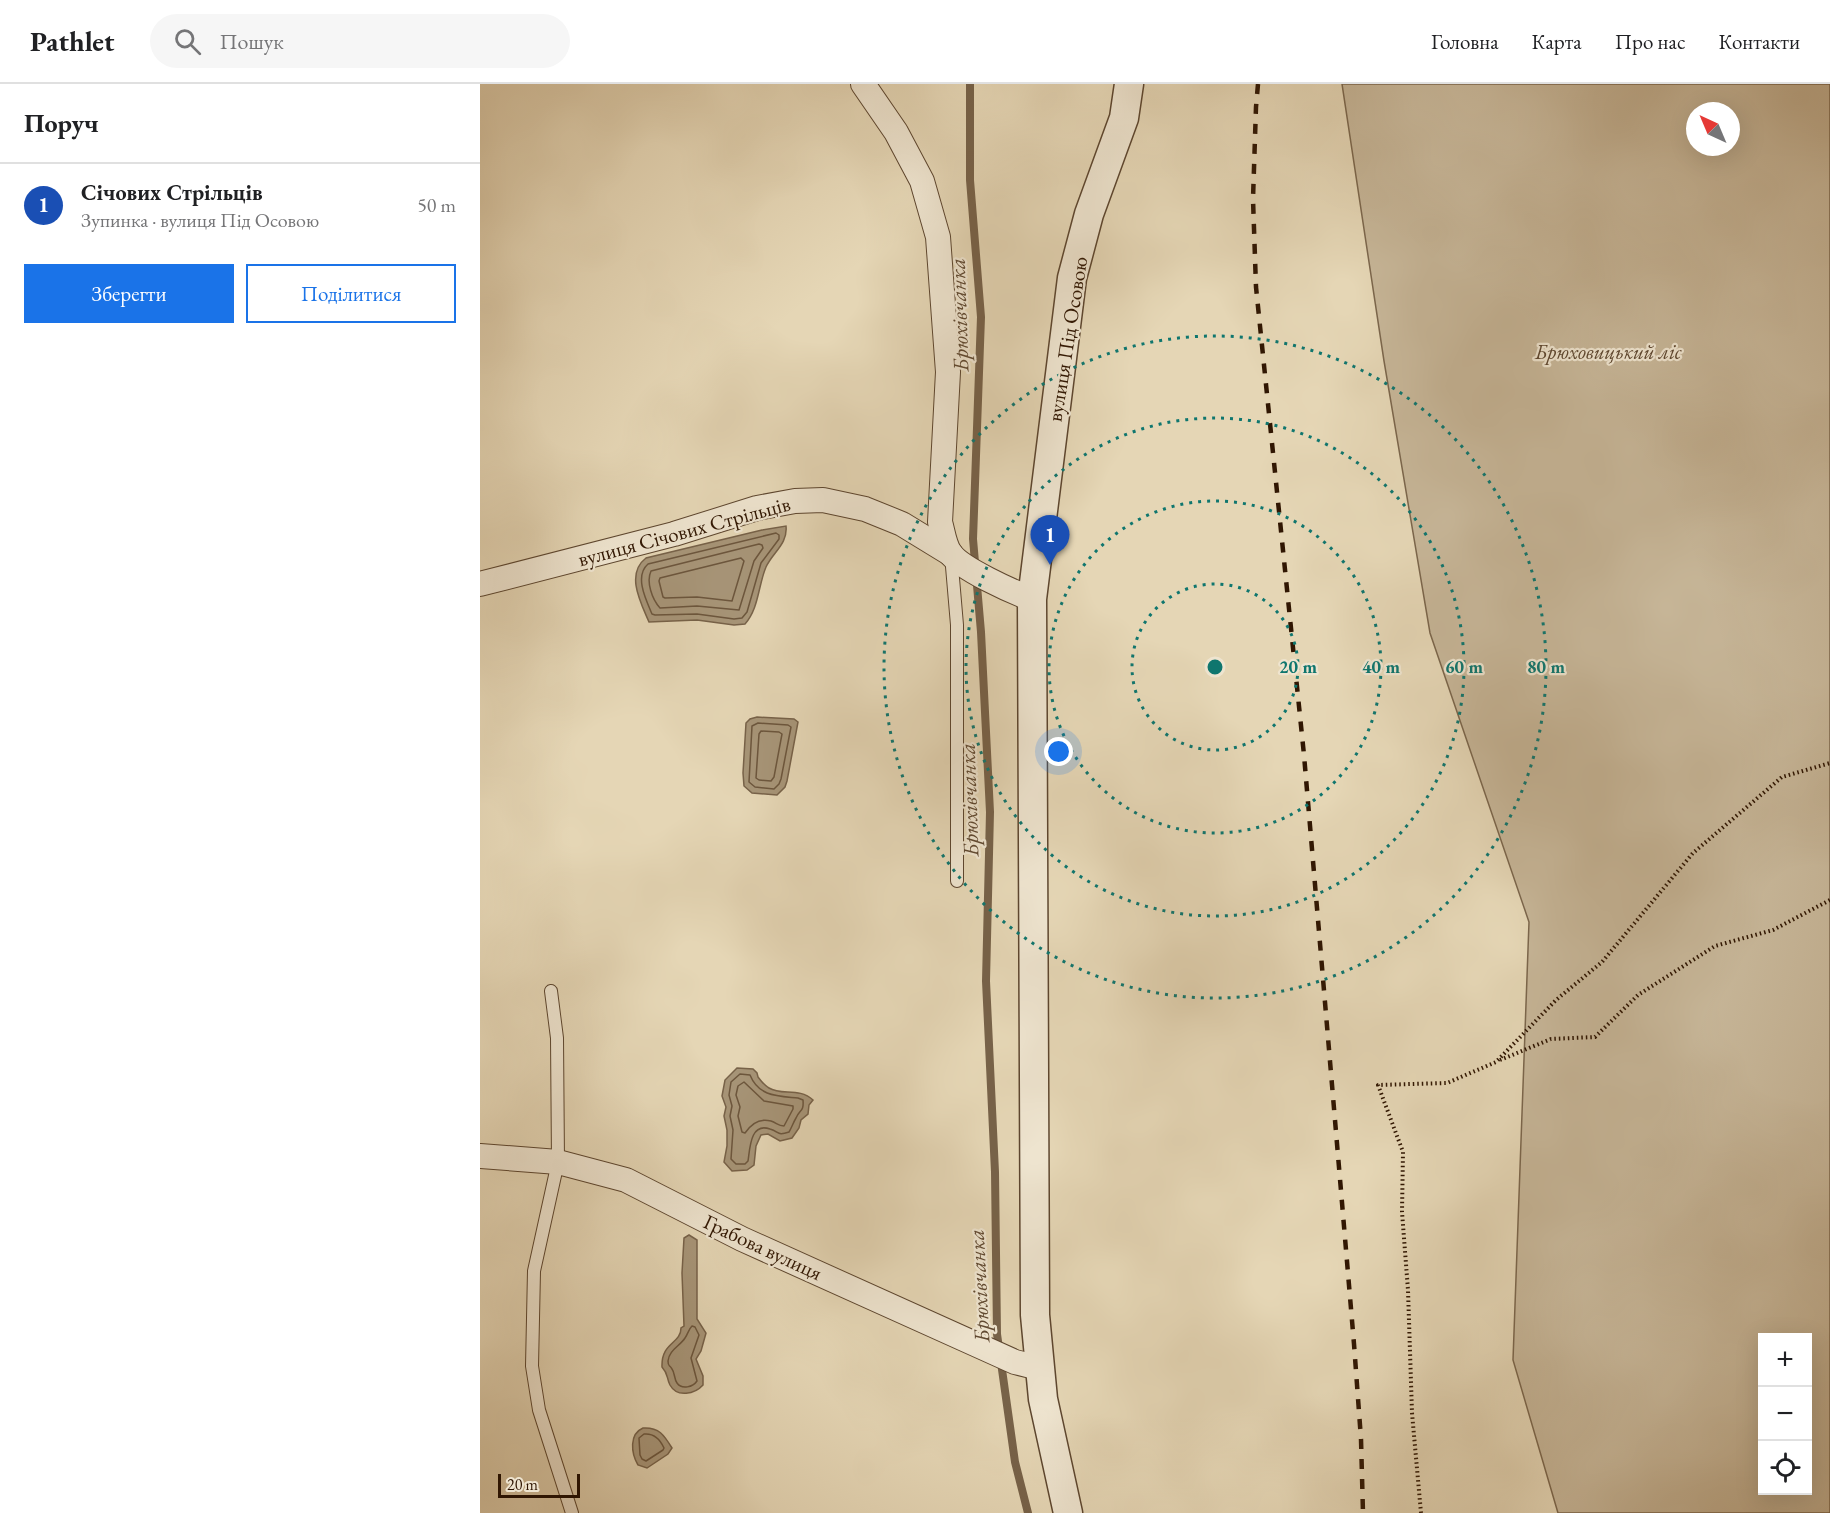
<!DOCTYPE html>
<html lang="uk">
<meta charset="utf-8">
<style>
body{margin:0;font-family:"EB Garamond",serif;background:#f6f6f6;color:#202124}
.controls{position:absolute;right:18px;bottom:18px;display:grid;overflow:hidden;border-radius:0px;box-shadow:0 6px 24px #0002}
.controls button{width:54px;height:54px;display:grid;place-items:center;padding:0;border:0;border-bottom:2px solid #e0e0e0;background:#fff;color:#202124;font:30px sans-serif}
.compass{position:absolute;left:1206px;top:18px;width:54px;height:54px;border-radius:50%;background:#fff;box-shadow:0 6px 24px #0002;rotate:316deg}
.scale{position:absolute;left:18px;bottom:15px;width:82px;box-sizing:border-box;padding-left:6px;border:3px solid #301602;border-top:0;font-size:16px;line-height:21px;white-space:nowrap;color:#301602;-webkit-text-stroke:4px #eee4cf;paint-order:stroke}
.you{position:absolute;left:579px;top:668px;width:21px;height:21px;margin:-15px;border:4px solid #fff;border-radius:50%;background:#1a73e8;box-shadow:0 0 0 9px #1a73e833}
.badge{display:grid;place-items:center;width:39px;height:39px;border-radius:50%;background:#1a73e8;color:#fff;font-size:20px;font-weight:700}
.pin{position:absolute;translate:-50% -50px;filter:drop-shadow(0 2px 3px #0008)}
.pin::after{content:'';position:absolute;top:32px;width:21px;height:18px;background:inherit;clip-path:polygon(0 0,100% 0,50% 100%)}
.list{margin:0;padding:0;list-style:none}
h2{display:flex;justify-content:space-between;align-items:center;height:78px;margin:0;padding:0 24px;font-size:26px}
h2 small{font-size:20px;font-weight:400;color:#757577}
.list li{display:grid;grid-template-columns:39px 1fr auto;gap:18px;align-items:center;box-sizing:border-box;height:84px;padding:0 24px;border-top:2px solid #e0e0e0}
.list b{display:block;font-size:22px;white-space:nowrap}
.list p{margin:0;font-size:20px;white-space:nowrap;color:#757577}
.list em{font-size:20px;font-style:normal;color:#757577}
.actions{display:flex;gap:12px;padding:18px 24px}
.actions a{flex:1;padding:14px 0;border:2px solid #1a73e8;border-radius:0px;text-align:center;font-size:21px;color:#1a73e8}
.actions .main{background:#1a73e8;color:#fff}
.icon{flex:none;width:33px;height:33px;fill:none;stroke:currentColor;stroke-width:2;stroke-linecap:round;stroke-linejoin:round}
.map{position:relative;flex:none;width:1350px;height:1429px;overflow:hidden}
header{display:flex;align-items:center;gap:36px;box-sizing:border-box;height:84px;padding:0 30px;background:#fff;border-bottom:2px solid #e0e0e0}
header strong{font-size:28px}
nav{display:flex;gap:33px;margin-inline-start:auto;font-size:21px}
.search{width:420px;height:54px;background:#f6f6f6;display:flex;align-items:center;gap:15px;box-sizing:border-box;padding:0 21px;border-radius:33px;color:#757577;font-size:22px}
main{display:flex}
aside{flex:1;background:#fff}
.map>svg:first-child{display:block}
.green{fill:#c6b597;stroke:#7b664c;stroke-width:1.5;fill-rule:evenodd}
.water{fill:#a79578;stroke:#776249;stroke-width:1.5}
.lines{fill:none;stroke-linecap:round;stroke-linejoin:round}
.shore{stroke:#6c563d;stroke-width:1.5}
.stream{stroke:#776249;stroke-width:8}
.service-casing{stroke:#5d462f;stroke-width:14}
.minor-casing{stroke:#5d462f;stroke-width:26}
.tertiary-casing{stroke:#5d462f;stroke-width:31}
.path{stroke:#301602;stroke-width:4;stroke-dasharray:1.5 3;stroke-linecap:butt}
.service{stroke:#eee4cf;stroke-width:12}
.minor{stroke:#eee4cf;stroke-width:24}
.tertiary{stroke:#eee4cf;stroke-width:28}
.rail{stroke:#301602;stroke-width:4.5;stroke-dasharray:10 10;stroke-linecap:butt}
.ring{fill:none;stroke:#0f766e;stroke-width:3;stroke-dasharray:3 6}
.labels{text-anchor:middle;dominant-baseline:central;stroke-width:4.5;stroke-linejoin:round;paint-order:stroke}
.street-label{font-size:21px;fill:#301602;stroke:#eee4cf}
.park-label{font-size:21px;font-style:italic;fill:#5d462f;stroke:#eee4cf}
.water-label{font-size:22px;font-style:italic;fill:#604931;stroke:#eee4cf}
.centre{fill:#0f766e;stroke:#eee4cf;stroke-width:3}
.ring-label{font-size:18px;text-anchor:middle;font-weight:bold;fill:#0f766e;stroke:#eee4cf;stroke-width:4.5;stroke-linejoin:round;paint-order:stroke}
</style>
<header>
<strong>Pathlet</strong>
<div class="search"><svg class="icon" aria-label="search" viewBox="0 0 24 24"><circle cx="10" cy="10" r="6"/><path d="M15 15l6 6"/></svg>Пошук</div>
<nav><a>Головна</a><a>Карта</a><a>Про нас</a><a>Контакти</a></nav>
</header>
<main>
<aside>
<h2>Поруч<small></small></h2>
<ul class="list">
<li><span class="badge" style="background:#1a4fb4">1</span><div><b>Січових Стрільців</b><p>Зупинка · вулиця Під Осовою</p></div><em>50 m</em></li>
</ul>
<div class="actions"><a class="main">Зберегти</a><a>Поділитися</a></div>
</aside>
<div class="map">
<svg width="1350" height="1429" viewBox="0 0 1350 1429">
<rect width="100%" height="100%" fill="#e5d6b5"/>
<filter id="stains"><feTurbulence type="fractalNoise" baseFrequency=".00333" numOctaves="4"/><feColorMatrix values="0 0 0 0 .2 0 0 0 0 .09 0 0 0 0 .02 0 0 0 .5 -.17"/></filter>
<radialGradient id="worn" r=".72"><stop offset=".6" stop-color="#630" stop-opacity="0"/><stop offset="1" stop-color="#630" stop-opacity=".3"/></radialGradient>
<path class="green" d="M862 0H1350V1429H1078L1033 1276 1049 838 950 549 904 277ZM1215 27H1251V63H1215ZM1282 1254H1328V1406H1282Z"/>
<g class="water">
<path d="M306 442C308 460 293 468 286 483 278 502 279 524 265 540L254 541 217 536 169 538C161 519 145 490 166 474L282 446Z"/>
<path d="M277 633 314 635 318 638 307 697 305 703 297 711 272 709 264 702 263 689 266 639 270 635Z"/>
<path d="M257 984 273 985 277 989 278 993C281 997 285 1002 289 1004 302 1012 319 1003 333 1016L329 1021 328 1030 321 1036 319 1044 312 1054 300 1057 288 1050 281 1051 276 1062 274 1081 267 1086 252 1087 244 1078 247 1062V1046L244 1032 246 1023 242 1012 245 996Z"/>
<path d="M209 1151 217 1156V1235L226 1249 221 1267 216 1275 223 1292V1301C215 1310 197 1314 190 1301 186 1293 189 1291 182 1283 181 1258 201 1260 201 1244L204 1242 202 1189 204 1154Z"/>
<path d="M163 1344C179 1343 184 1351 192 1364L188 1370 167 1384 158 1381C151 1369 149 1350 163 1344Z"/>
</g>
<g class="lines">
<g class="shore">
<path d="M296 449 299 451V455L281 479 267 528 262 534 254 535 217 530 175 531 172 530C166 516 154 492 168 480Z"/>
<path d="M279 460 282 461 283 464 274 477 259 526 217 522 180 524C172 515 166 498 171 487Z"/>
<path d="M261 474 264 477 252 517 217 513 185 514 183 513 179 497 180 494Z"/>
<path d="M278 639 308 641 311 643 301 695 299 700 294 705 275 703 269 698 272 642Z"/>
<path d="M281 647 299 648 302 650 294 693 291 697 279 696 276 694 279 650Z"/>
<path d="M260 990 270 991C279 1013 298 1012 318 1014L323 1016C324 1028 320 1025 316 1034 313 1039 312 1043 309 1048 297 1052 300 1048 290 1045 270 1038 270 1065 268 1077L265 1080H256L251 1075 253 1046 250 1032 252 1022 249 1011 251 998Z"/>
<path d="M264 998 284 1017 313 1022V1025L304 1042C298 1042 297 1039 291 1037 280 1034 271 1040 265 1049L262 1048 258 1032 260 1023 256 1011 258 1002Z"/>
<path d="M212 1242 215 1243 219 1251 211 1274 217 1297C213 1303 202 1306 197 1299 194 1295 195 1289 192 1285 189 1280 188 1283 188 1277 189 1266 200 1262 205 1254 208 1250 208 1246 212 1242Z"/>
<path d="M164 1350C174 1349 180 1355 184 1364L183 1366 166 1377 162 1375 160 1371 159 1354Z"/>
</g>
<path class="stream" d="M490 0V96L501 233 493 455 501 548 510 728 506 897 515 1088 517 1250 535 1378 548 1429"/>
<defs>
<g id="service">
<path d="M471 471 477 541V797"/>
<path d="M71 907 77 954 78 1078 54 1187 52 1282 59 1326 92 1429"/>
</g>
<g id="minor">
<path d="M383 0 416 48 442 97 458 153 468 288 460 438C463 448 464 460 470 469 481 485 533 508 552 515"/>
<path d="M0 500 194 450 277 424 315 417 343 416 385 425 422 440 471 470"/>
<path d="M0 1072 78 1078 146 1096 262 1155 535 1278 559 1284"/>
</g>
<path id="tertiary" d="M588 1429 563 1315 555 1231 552 515 592 194 609 130 644 34 649 0"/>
</defs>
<use href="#service" class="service-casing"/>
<use href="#minor" class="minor-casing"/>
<use href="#tertiary" class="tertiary-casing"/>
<g class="path">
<path d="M1020 976 1071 955 1115 953 1158 911 1235 862 1293 846 1350 816"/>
<path d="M941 1429 932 1329 928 1206 922 1128 923 1068 898 1001 967 999 1016 978 1076 916 1122 878 1213 769 1302 693 1350 679"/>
</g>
<use href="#service" class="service"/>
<use href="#minor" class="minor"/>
<use href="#tertiary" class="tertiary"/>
<path class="rail" d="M778 0 776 23 773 115 776 203 824 671 874 1260 881 1355 883 1429"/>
</g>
<g class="ring">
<circle cx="735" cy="583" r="83"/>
<circle cx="735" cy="583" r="166"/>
<circle cx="735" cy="583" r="249"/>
<circle cx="735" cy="583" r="331"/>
</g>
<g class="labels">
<g class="street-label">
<text transform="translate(587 255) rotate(-81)">вулиця Під Осовою</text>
<text transform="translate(204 447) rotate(-15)">вулиця Січових Стрільців</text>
<text transform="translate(283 1163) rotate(25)">Грабова вулиця</text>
</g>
<g class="park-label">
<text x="1128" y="267">Брюховицький ліс</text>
</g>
<g class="water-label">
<text transform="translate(479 231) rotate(-92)">Брюхівчанка</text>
<text transform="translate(489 716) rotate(-92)">Брюхівчанка</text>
<text transform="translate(499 1202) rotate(-93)">Брюхівчанка</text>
</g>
</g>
<circle cx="735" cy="583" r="9" class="centre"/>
<g class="ring-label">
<text x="818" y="589">20 m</text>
<text x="901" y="589">40 m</text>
<text x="984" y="589">60 m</text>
<text x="1066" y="589">80 m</text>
</g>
<rect width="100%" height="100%" filter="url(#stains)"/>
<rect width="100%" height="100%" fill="url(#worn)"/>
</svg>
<div class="controls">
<button>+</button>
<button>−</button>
<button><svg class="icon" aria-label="locate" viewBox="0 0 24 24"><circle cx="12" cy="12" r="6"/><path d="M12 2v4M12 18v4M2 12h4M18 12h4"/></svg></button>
</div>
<svg class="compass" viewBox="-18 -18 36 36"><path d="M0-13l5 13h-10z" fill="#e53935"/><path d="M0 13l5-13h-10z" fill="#757577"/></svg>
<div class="scale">20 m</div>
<div class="you"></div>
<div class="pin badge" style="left:570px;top:481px;background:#1a4fb4">1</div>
</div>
</main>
